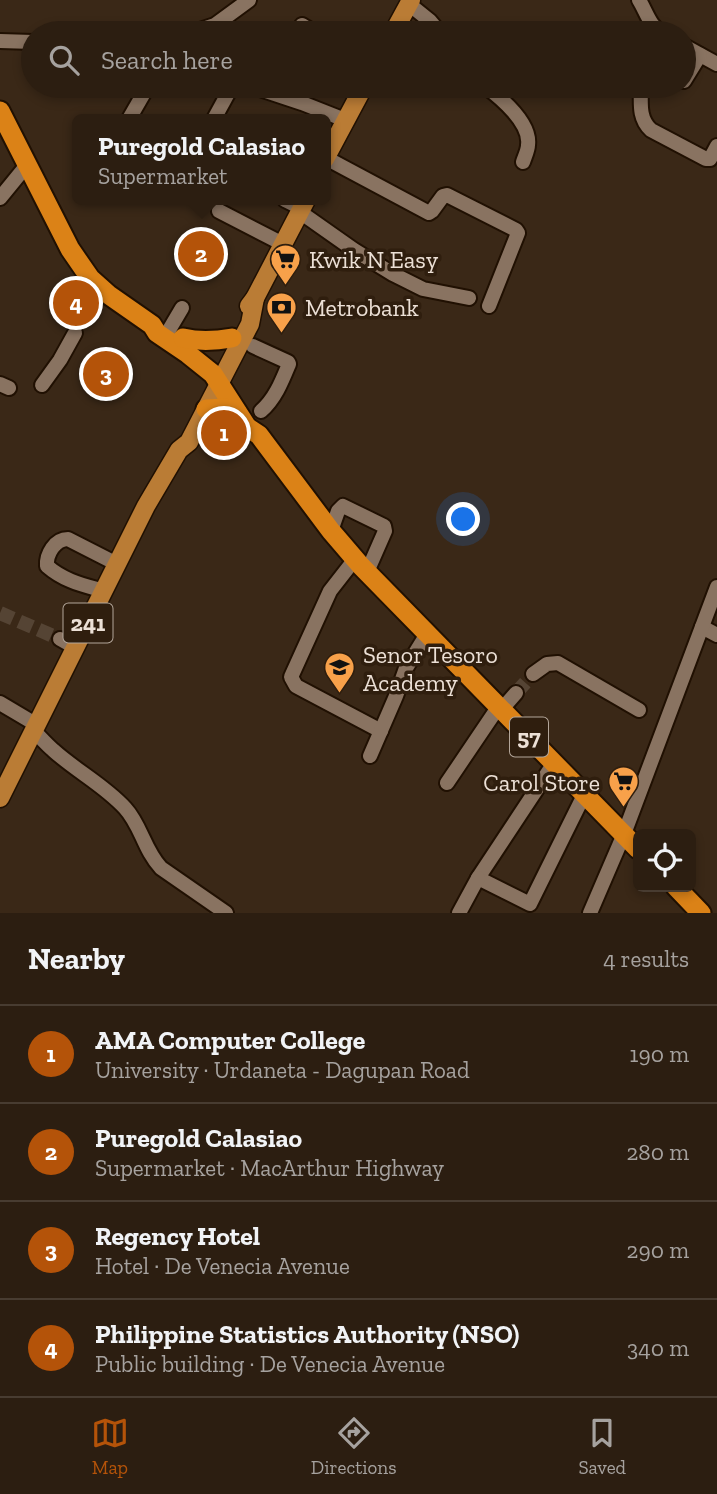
<!DOCTYPE html>
<meta charset="utf-8">
<style>
body{margin:0;font-family:"Zilla Slab",serif;background:#34271a;color:#f1f3f6}
.controls{position:absolute;right:21px;bottom:21px;display:grid;overflow:hidden;border-radius:10px;box-shadow:0 4px 10px #0003}
.controls button{width:63px;height:63px;display:grid;place-items:center;padding:0;border:0;border-bottom:2px solid #483c31;background:#2c1e11;color:#f1f3f6;font:35px sans-serif}
.you{position:absolute;left:464px;top:520px;width:24px;height:24px;margin:-18px;border:5px solid #fff;border-radius:50%;background:#1a73e8;box-shadow:0 0 0 10px #1a73e833}
.badge{display:grid;place-items:center;width:46px;height:46px;border-radius:50%;background:#b45309;color:#fff;font-size:23px;font-weight:700}
.pin{position:absolute;translate:-50% -50%;border:4px solid #fff;box-shadow:0 2px 7px #0006}
.popup{position:absolute;left:72px;top:114px;width:259px;height:91px;box-sizing:border-box;display:grid;place-content:center;border-radius:10px;background:#2c1e11;filter:drop-shadow(0 2px 5px #0005);font-size:23px;white-space:nowrap;color:#a6a29f}
.popup b{font-size:26px;color:#f1f3f6}
.popup::after{content:'';position:absolute;left:50%;top:100%;margin-left:-14px;border:14px solid transparent;border-top-color:#2c1e11}
.list{margin:0;padding:0;list-style:none}
h2{display:flex;justify-content:space-between;align-items:center;height:91px;margin:0;padding:0 28px;font-size:30px}
h2 small{font-size:23px;font-weight:400;color:#a6a29f}
.list li{display:grid;grid-template-columns:46px 1fr auto;gap:21px;align-items:center;box-sizing:border-box;height:98px;padding:0 28px;border-top:2px solid #483c31}
.list b{display:block;font-size:26px;white-space:nowrap}
.list p{margin:0;font-size:23px;white-space:nowrap;color:#a6a29f}
.list em{font-size:23px;font-style:normal;color:#a6a29f}
.icon{flex:none;width:38px;height:38px;fill:none;stroke:currentColor;stroke-width:2;stroke-linecap:round;stroke-linejoin:round}
.map{position:relative;flex:none;width:717px;height:913px;overflow:hidden}
.search{position:absolute;background:#2c1e11;box-shadow:0 4px 10px #0003;left:21px;right:21px;top:21px;height:77px;display:flex;align-items:center;gap:18px;box-sizing:border-box;padding:0 24px;border-radius:38px;color:#a6a29f;font-size:26px}
.sheet{height:483px;background:#2c1e11}
nav{display:flex;justify-content:space-around;align-items:center;box-sizing:border-box;height:98px;border-top:2px solid #483c31;background:#2c1e11;font-size:19px;color:#a6a29f}
nav a{display:grid;justify-items:center;gap:4px}
nav .on{color:#b45309}
.map>svg:first-child{display:block}
.lines{fill:none;stroke-linecap:round;stroke-linejoin:round}
.minor-tunnel{stroke:#554434;stroke-width:14;stroke-dasharray:14 7;stroke-linecap:butt}
.minor-casing{stroke:#201002;stroke-width:18}
.major-casing{stroke:#201002;stroke-width:21}
.highway-casing{stroke:#201002;stroke-width:23}
.minor{stroke:#897361;stroke-width:14}
.major{stroke:#ba7c35;stroke-width:18}
.highway{stroke:#db8217;stroke-width:19}
.labels{text-anchor:middle;dominant-baseline:central;stroke-width:7;stroke-linejoin:round;paint-order:stroke}
.shield{fill:#2f1e0e;stroke:#b3a69a;stroke-width:2}
.shield-label{font-size:23px;font-weight:bold;fill:#ece0d6}
.poi-label{font-size:24px;fill:#ece0d6;stroke:#2f1e0e;text-anchor:start}
</style>
<div class="map">
<svg width="717" height="913" viewBox="0 0 717 913">
<rect width="100%" height="100%" fill="#3a2817"/>
<g class="lines">
<g class="minor-tunnel">
<path d="M75 333 88 300"/>
<path d="M0 613 60 639"/>
<path d="M516 693 533 674"/>
</g>
<defs>
<g id="minor">
<path d="M639 0C646 11 650 27 662 33"/>
<path d="M409 4 430 21 440 33"/>
<path d="M302 25 315 33"/>
<path d="M191 33 215 25 249 0"/>
<path d="M0 41 33 42"/>
<path d="M684 46 717 64"/>
<path d="M684 81 700 55"/>
<path d="M251 86 302 103 345 120"/>
<path d="M485 86C501 98 531 123 528 145 528 150 525 156 523 162"/>
<path d="M641 86C641 102 638 118 651 130L706 159H710L717 146"/>
<path d="M129 119 148 86"/>
<path d="M214 119 232 86"/>
<path d="M326 158 429 213 432 211 443 196 447 195 516 230 518 233 489 306"/>
<path d="M0 198 27 165"/>
<path d="M285 200 301 208"/>
<path d="M219 211 283 244"/>
<path d="M300 212 354 250 393 274 423 289 469 298"/>
<path d="M88 300 93 281"/>
<path d="M169 330 182 308"/>
<path d="M253 346 288 362 289 364C282 381 275 399 261 411"/>
<path d="M0 384 9 388"/>
<path d="M42 385 60 360 75 333"/>
<path d="M331 531 338 511 343 506 384 526 385 531 367 572"/>
<path d="M355 559 330 591 291 677 296 686 381 731"/>
<path d="M104 591C83 585 64 581 47 566 46 554 55 539 68 539L117 564"/>
<path d="M702 627 717 635"/>
<path d="M60 639 76 648"/>
<path d="M533 674 547 664 558 663 639 710"/>
<path d="M0 703 37 725"/>
<path d="M502 709 516 693"/>
<path d="M34 731C40 737 46 744 53 750 76 771 104 785 125 808 141 825 144 850 161 868L226 913"/>
<path d="M370 756 396 696 406 668 427 634"/>
<path d="M554 763 478 878 530 904 585 793"/>
<path d="M447 783 499 706"/>
<path d="M459 913 478 878"/>
<path d="M590 913 624 834 717 587"/>
</g>
<g id="major">
<path d="M393 33 411 0"/>
<path d="M325 159 364 86"/>
<path d="M249 306 255 298 306 200"/>
<path d="M0 798 146 506 179 450 189 442 250 324 255 298"/>
</g>
<g id="highway">
<path d="M0 111 70 249 90 278 109 295 152 325 157 333 188 354 213 374 247 427 259 435 331 531 361 566 638 849"/>
<path d="M183 338C200 342 215 341 232 338"/>
<path d="M206 409 225 408 237 412"/>
<path d="M676 887 701 913"/>
</g>
</defs>
<use href="#minor" class="minor-casing"/>
<use href="#major" class="major-casing"/>
<use href="#highway" class="highway-casing"/>
<use href="#minor" class="minor"/>
<use href="#major" class="major"/>
<use href="#highway" class="highway"/>
</g>
<defs>
<symbol id="supermarket-pin" viewBox="-11 -11 22 30"><path d="M0 17L-7.5 6A9.5 9.5 0 1 1 7.5 6Z" fill="#f8a14a" stroke="#2f1e0e"/><path d="M-6-5.5h2.5l.6 2H6L4.5 2H-2.5L-4.4-4H-6ZM-1.5 3.2a1.3 1.3 0 1 0 .1 0ZM3 3.2a1.3 1.3 0 1 0 .1 0Z" fill="#111"/></symbol>
<symbol id="bank-pin" viewBox="-11 -11 22 30"><path d="M0 17L-7.5 6A9.5 9.5 0 1 1 7.5 6Z" fill="#f8a14a" stroke="#2f1e0e"/><path d="M-6-4H6V4H-6ZM0-2.3a2.3 2.3 0 1 0 0 4.6a2.3 2.3 0 1 0 0-4.6Z" fill="#111"/></symbol>
<symbol id="school-pin" viewBox="-11 -11 22 30"><path d="M0 17L-7.5 6A9.5 9.5 0 1 1 7.5 6Z" fill="#f8a14a" stroke="#2f1e0e"/><path d="M0-5L7-2L0 1L-7-2ZM-4 1L0 2.5L4 1V4Q0 6-4 4Z" fill="#111"/></symbol>
</defs>
<g fill-rule="evenodd">
<use href="#supermarket-pin" x="268" y="242" width="35" height="47"/>
<use href="#bank-pin" x="264" y="290" width="35" height="47"/>
<use href="#school-pin" x="322" y="650" width="35" height="47"/>
<use href="#supermarket-pin" x="606" y="764" width="35" height="47"/>
</g>
<g class="labels">
<g class="shield">
<rect x="63.5" y="603.5" width="49" height="39" rx="5"/>
<rect x="510" y="717.5" width="38" height="39" rx="5"/>
</g>
<g class="shield-label">
<text x="88" y="623">241</text>
<text x="529" y="737">57</text>
</g>
<g class="poi-label">
<text x="309" y="259">Kwik N Easy</text>
<text x="305" y="307">Metrobank</text>
<text x="363" y="654">Senor Tesoro<tspan x="363" dy="28">Academy</tspan></text>
<text x="600" y="782" text-anchor="end">Carol Store</text>
</g>
</g>
</svg>
<div class="controls">
<button><svg class="icon" aria-label="locate" viewBox="0 0 24 24"><circle cx="12" cy="12" r="6"/><path d="M12 2v4M12 18v4M2 12h4M18 12h4"/></svg></button>
</div>
<div class="you"></div>
<div class="pin badge" style="left:224px;top:433px">1</div>
<div class="pin badge" style="left:201px;top:254px">2</div>
<div class="popup"><b>Puregold Calasiao</b>Supermarket</div>
<div class="pin badge" style="left:106px;top:374px">3</div>
<div class="pin badge" style="left:76px;top:303px">4</div>
<div class="search"><svg class="icon" aria-label="search" viewBox="0 0 24 24"><circle cx="10" cy="10" r="6"/><path d="M15 15l6 6"/></svg>Search here</div>
</div>
<section class="sheet">
<h2>Nearby<small>4 results</small></h2>
<ul class="list">
<li><span class="badge">1</span><div><b>AMA Computer College</b><p>University · Urdaneta - Dagupan Road</p></div><em>190 m</em></li>
<li><span class="badge">2</span><div><b>Puregold Calasiao</b><p>Supermarket · MacArthur Highway</p></div><em>280 m</em></li>
<li><span class="badge">3</span><div><b>Regency Hotel</b><p>Hotel · De Venecia Avenue</p></div><em>290 m</em></li>
<li><span class="badge">4</span><div><b>Philippine Statistics Authority (NSO)</b><p>Public building · De Venecia Avenue</p></div><em>340 m</em></li>
</ul>
</section>
<nav>
<a class="on"><svg class="icon" aria-label="map" viewBox="0 0 24 24"><path d="M3 6l6-2 6 2 6-2v14l-6 2-6-2-6 2zM9 4v14M15 6v14"/></svg>Map</a>
<a><svg class="icon" aria-label="directions" viewBox="0 0 24 24"><path d="M12 3l9 9-9 9-9-9zM9 14v-3h6M13 9l2 2-2 2"/></svg>Directions</a>
<a><svg class="icon" aria-label="saved" viewBox="0 0 24 24"><path d="M7 4h10v16l-5-4-5 4z"/></svg>Saved</a>
</nav>
